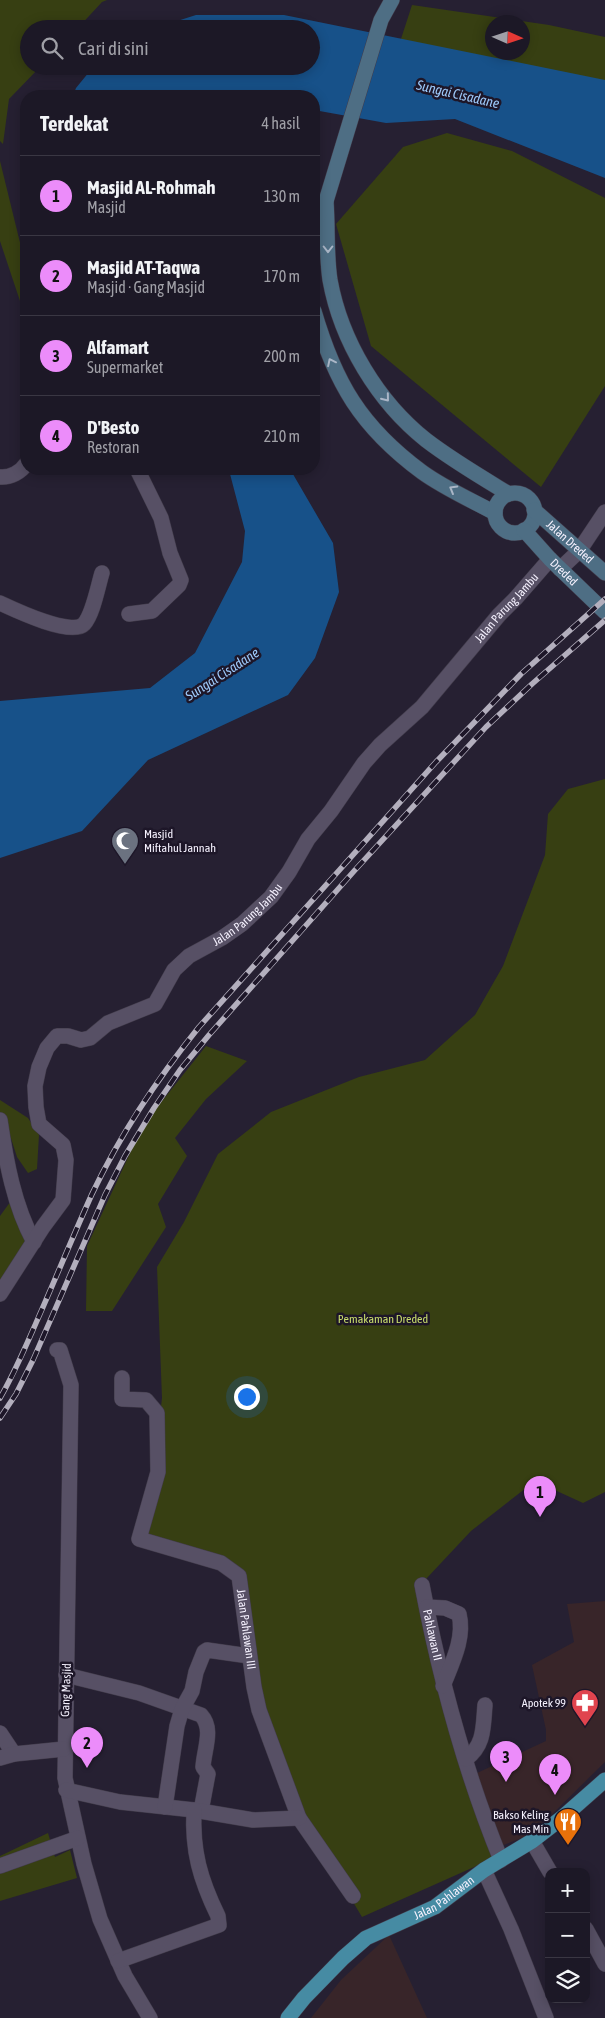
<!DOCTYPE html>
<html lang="id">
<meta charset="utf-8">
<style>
body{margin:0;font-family:"Asap Condensed",sans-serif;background:#25212e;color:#f1f3f6}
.controls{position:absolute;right:15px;bottom:15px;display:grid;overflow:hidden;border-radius:10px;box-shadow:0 2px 12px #0003}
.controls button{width:45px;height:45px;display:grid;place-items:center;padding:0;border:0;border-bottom:1px solid #3a3743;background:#1c1826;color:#f1f3f6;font:25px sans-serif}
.compass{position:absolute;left:485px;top:15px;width:45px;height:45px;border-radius:50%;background:#1c1826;box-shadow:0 2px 12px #0003;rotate:93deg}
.you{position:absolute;left:246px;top:1396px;width:18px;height:18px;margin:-12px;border:4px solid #fff;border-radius:50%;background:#1a73e8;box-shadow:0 0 0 8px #1a73e833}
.badge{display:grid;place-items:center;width:32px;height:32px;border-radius:50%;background:#ec8cfa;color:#111;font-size:16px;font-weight:700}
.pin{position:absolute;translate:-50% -41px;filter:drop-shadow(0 1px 2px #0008)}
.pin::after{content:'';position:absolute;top:26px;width:18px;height:15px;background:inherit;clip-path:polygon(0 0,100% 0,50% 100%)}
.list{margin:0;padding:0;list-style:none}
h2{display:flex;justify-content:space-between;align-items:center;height:65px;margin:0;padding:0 20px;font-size:21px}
h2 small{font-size:16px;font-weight:400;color:#a0a0a7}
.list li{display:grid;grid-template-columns:32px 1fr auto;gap:15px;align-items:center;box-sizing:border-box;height:80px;padding:0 20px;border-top:1px solid #3a3743}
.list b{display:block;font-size:19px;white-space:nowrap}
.list p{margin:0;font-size:16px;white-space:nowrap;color:#a0a0a7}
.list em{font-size:16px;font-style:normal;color:#a0a0a7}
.icon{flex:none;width:28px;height:28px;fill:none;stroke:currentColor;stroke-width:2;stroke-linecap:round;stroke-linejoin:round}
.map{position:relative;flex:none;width:605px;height:2018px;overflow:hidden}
.search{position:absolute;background:#1c1826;box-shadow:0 2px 12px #0003;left:20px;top:20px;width:300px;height:55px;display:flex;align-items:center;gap:12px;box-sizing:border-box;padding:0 18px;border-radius:28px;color:#a0a0a7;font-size:19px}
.panel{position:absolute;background:#1c1826;box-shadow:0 2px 12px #0003;left:20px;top:90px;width:300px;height:385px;border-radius:20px}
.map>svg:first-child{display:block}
.commercial{fill:#382529}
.green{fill:#373f12;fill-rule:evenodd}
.water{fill:#175189}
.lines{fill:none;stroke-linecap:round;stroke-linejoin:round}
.street-casing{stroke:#423c4b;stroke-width:16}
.secondary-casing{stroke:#423c4b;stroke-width:16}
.primary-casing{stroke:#423c4b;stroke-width:16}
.street{stroke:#575065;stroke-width:15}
.secondary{stroke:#4e6e84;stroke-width:15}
.primary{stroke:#468ba3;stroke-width:15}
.rail-casing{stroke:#b3afbd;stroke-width:5.5}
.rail{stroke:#1d1628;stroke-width:4;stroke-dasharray:11;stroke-linecap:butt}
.oneway{stroke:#aab6c7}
.labels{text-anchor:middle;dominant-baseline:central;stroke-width:5;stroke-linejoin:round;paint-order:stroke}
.street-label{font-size:12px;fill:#f5f1fe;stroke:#1d1628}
.poi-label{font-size:12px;fill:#f5f1fe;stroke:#1d1628;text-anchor:end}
.park-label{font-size:12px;fill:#cade6d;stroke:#1d1628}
.water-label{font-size:14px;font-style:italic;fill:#9dc9fa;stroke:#1d1628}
</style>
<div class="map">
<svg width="605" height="2018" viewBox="0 0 605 2018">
<rect width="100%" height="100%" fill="#262032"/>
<g class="commercial">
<path d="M605 1601V1762L532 1834 501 1846 477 1773 546 1741V1730L532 1665 574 1642 567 1604Z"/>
<path d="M389 1935 427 2018H311L341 1980Z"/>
</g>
<g class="green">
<path d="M0 0H107L102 2 77 29H29V66H41L9 99 3 144 0 141Z"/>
<path d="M412 5 549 25 605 37V81L400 42ZM492 22H522V52H492Z"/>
<path d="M447 133 512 151 605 198V386L541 487 371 346 336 224 403 147Z"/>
<path d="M0 161 26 267V313H24L0 241Z"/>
<path d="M605 779V1492L583 1503 535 1481 471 1531 426 1579 441 1694 492 1859 362 1917 283 1785 247 1675 239 1575 136 1543 154 1467 162 1398 157 1267 184 1222 218 1154 271 1112 359 1077 425 1060 475 1015 503 966 545 855 548 814 568 789Z"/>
<path d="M206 1046 247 1061 206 1099 175 1138 187 1156 158 1204 166 1227 112 1311H86L87 1246 143 1125Z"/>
<path d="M0 1100 28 1118 39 1135 37 1169 28 1173 17 1157 8 1129 0 1119Z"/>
<path d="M16 1194 34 1242 0 1297V1216Z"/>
<path d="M48 1833 55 1857 70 1850 77 1878 0 1901V1856Z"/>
</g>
<g class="water">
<path d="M196 15H284L605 80V178L455 119 386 123 314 110V96H73L76 88 94 66H311V29H152Z"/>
<path d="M226 469H290L333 543 339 592 315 658 288 695 148 760 82 831 0 858V701L150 688 195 653 242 562 245 531 230 474Z"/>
</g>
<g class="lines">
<defs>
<g id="street">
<path d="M0 477C10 478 21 472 26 464"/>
<path d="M560 569 579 551 605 512"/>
<path d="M0 603C15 610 72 637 84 624 93 614 98 586 102 573"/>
<path d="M129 614 152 611 179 585 181 580 170 553 161 518 137 469"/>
<path d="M0 1120C6 1161 14 1206 34 1242"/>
<path id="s1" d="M0 1294 43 1227 63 1200 66 1160 63 1145 39 1124 36 1107 35 1086 39 1067 47 1048 57 1036H68L81 1040 90 1038 108 1023 155 1004 174 970 189 956 222 938 242 924 271 897 289 872 308 839 331 811 364 763 380 745 422 707 499 615 516 598 550 559"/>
<path d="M57 1350H60L71 1385 65 1778 84 1864 100 1919 125 1976 150 2018"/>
<path id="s2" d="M122 1378V1399L146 1400 157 1413 158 1472 139 1539 221 1563 239 1576 254 1687 259 1710 299 1818 353 1896"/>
<path id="s3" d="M422 1585C440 1679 465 1772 501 1860"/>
<path d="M427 1607 445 1608 459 1614C465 1638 452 1663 443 1686"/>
<path d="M66 1675 139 1693 201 1715C214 1729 204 1749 203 1767L208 1774 207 1779 201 1811"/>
<path d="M0 1733 14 1754"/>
<path d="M0 1758 14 1754 64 1749"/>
<path d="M466 1759C485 1745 483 1726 485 1705"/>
<path d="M66 1790 120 1802 194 1810 253 1820 299 1818"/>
<path d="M165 1807 177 1726 182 1709 192 1691 196 1672 204 1652 207 1650 249 1656"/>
<path d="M532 1841 550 1872"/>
<path d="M0 1866 78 1838"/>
<path d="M484 1870 511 1929 546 2018"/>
<path d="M586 1929 605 1964"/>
<path d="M118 1961 219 1925 218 1916C200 1879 192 1851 194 1810"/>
</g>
<g id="secondary">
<path d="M326 201C328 227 326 254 330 280 341 341 378 402 426 440 452 460 481 477 509 494"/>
<path d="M314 223 326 201 381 20 392 0"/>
<path d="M314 311C335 383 361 427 422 472 444 488 471 500 495 513"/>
<circle cx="515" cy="513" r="20"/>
<path id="s4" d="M534 510 605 573"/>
<path id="s5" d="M524 530 550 559 605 612"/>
</g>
<g id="primary">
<path id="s6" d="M288 2018 304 1998 343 1958 366 1938 435 1907 484 1870 532 1841 563 1817 605 1780"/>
</g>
</defs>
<use href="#street" class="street-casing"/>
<use href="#secondary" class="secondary-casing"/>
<use href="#primary" class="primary-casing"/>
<use href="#street" class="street"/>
<use href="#secondary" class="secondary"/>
<use href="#primary" class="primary"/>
<defs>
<g id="rail">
<path d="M0 1398C14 1374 25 1348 36 1323 55 1280 73 1236 92 1194 121 1133 157 1079 199 1027L436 762 521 674 605 599"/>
<path d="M0 1418 16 1394 33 1360 105 1195 125 1156 154 1108 180 1070 209 1035 355 870 486 727 532 684 605 620"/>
</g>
</defs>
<use href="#rail" class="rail-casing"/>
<use href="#rail" class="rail"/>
</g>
<defs><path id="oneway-chevron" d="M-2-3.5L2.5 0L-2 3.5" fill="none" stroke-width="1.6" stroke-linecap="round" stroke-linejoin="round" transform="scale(1.25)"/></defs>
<g class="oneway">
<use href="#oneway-chevron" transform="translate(328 249) rotate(90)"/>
<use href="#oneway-chevron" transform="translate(331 362) rotate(-116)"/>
<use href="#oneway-chevron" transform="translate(386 398) rotate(51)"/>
<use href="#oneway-chevron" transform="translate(453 489) rotate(-150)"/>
</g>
<defs>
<symbol id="mosque-pin" viewBox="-11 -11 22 30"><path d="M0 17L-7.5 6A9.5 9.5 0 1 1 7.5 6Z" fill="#6b7280" stroke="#1d1628"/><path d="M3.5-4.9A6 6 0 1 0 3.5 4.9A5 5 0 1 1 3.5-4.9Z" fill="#fff"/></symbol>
<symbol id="pharmacy-pin" viewBox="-11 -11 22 30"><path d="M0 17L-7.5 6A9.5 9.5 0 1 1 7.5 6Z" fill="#e0444e" stroke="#1d1628"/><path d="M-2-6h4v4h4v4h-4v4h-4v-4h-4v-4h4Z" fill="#fff"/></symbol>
<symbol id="restaurant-pin" viewBox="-11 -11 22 30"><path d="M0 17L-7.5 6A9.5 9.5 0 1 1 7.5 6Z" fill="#e8710a" stroke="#1d1628"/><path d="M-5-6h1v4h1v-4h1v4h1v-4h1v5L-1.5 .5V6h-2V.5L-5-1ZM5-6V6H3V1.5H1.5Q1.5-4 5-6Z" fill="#fff"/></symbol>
</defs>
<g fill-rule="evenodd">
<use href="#mosque-pin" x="109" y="825" width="32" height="43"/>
<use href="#pharmacy-pin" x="569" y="1687" width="32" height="43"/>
<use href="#restaurant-pin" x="552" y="1806" width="32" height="43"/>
</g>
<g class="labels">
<g class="street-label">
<text stroke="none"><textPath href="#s4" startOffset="48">Jalan Dreded</textPath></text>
<text stroke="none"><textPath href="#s5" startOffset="58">Dreded</textPath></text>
<text stroke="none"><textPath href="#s1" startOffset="938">Jalan Parung Jambu</textPath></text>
<text stroke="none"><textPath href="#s1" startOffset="534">Jalan Parung Jambu</textPath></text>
<text stroke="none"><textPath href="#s2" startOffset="352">Jalan Pahlawan III</textPath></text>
<text stroke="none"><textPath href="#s3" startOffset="51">Pahlawan II</textPath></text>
<text transform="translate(66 1690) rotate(-88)">Gang Masjid</text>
<text stroke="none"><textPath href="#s6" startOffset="200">Jalan Pahlawan</textPath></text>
</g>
<g class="poi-label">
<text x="144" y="834" text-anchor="start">Masjid<tspan x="144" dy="14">Miftahul Jannah</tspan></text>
<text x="566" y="1703">Apotek 99</text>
<text x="549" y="1815">Bakso Keling<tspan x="549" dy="14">Mas Min</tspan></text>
</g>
<g class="park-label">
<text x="383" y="1319">Pemakaman Dreded</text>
</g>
<g class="water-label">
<text transform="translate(458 94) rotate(13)">Sungai Cisadane</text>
<text transform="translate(222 674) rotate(-33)">Sungai Cisadane</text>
</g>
</g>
</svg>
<div class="controls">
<button>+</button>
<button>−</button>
<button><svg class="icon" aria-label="layers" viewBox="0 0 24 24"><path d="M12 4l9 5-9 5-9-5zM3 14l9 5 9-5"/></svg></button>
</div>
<svg class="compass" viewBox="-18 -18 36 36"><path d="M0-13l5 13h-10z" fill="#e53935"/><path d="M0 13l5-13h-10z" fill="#a0a0a7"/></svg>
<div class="you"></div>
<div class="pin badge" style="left:540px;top:1517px">1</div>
<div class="pin badge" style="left:87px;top:1768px">2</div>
<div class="pin badge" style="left:506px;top:1782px">3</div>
<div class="pin badge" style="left:555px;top:1795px">4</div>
<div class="search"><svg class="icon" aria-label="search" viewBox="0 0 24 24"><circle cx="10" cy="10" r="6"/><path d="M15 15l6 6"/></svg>Cari di sini</div>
<section class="panel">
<h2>Terdekat<small>4 hasil</small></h2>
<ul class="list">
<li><span class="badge">1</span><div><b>Masjid AL-Rohmah</b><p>Masjid</p></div><em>130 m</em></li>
<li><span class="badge">2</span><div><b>Masjid AT-Taqwa</b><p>Masjid · Gang Masjid</p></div><em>170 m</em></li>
<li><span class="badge">3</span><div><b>Alfamart</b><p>Supermarket</p></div><em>200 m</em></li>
<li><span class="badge">4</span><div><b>D'Besto</b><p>Restoran</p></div><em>210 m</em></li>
</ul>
</section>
</div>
